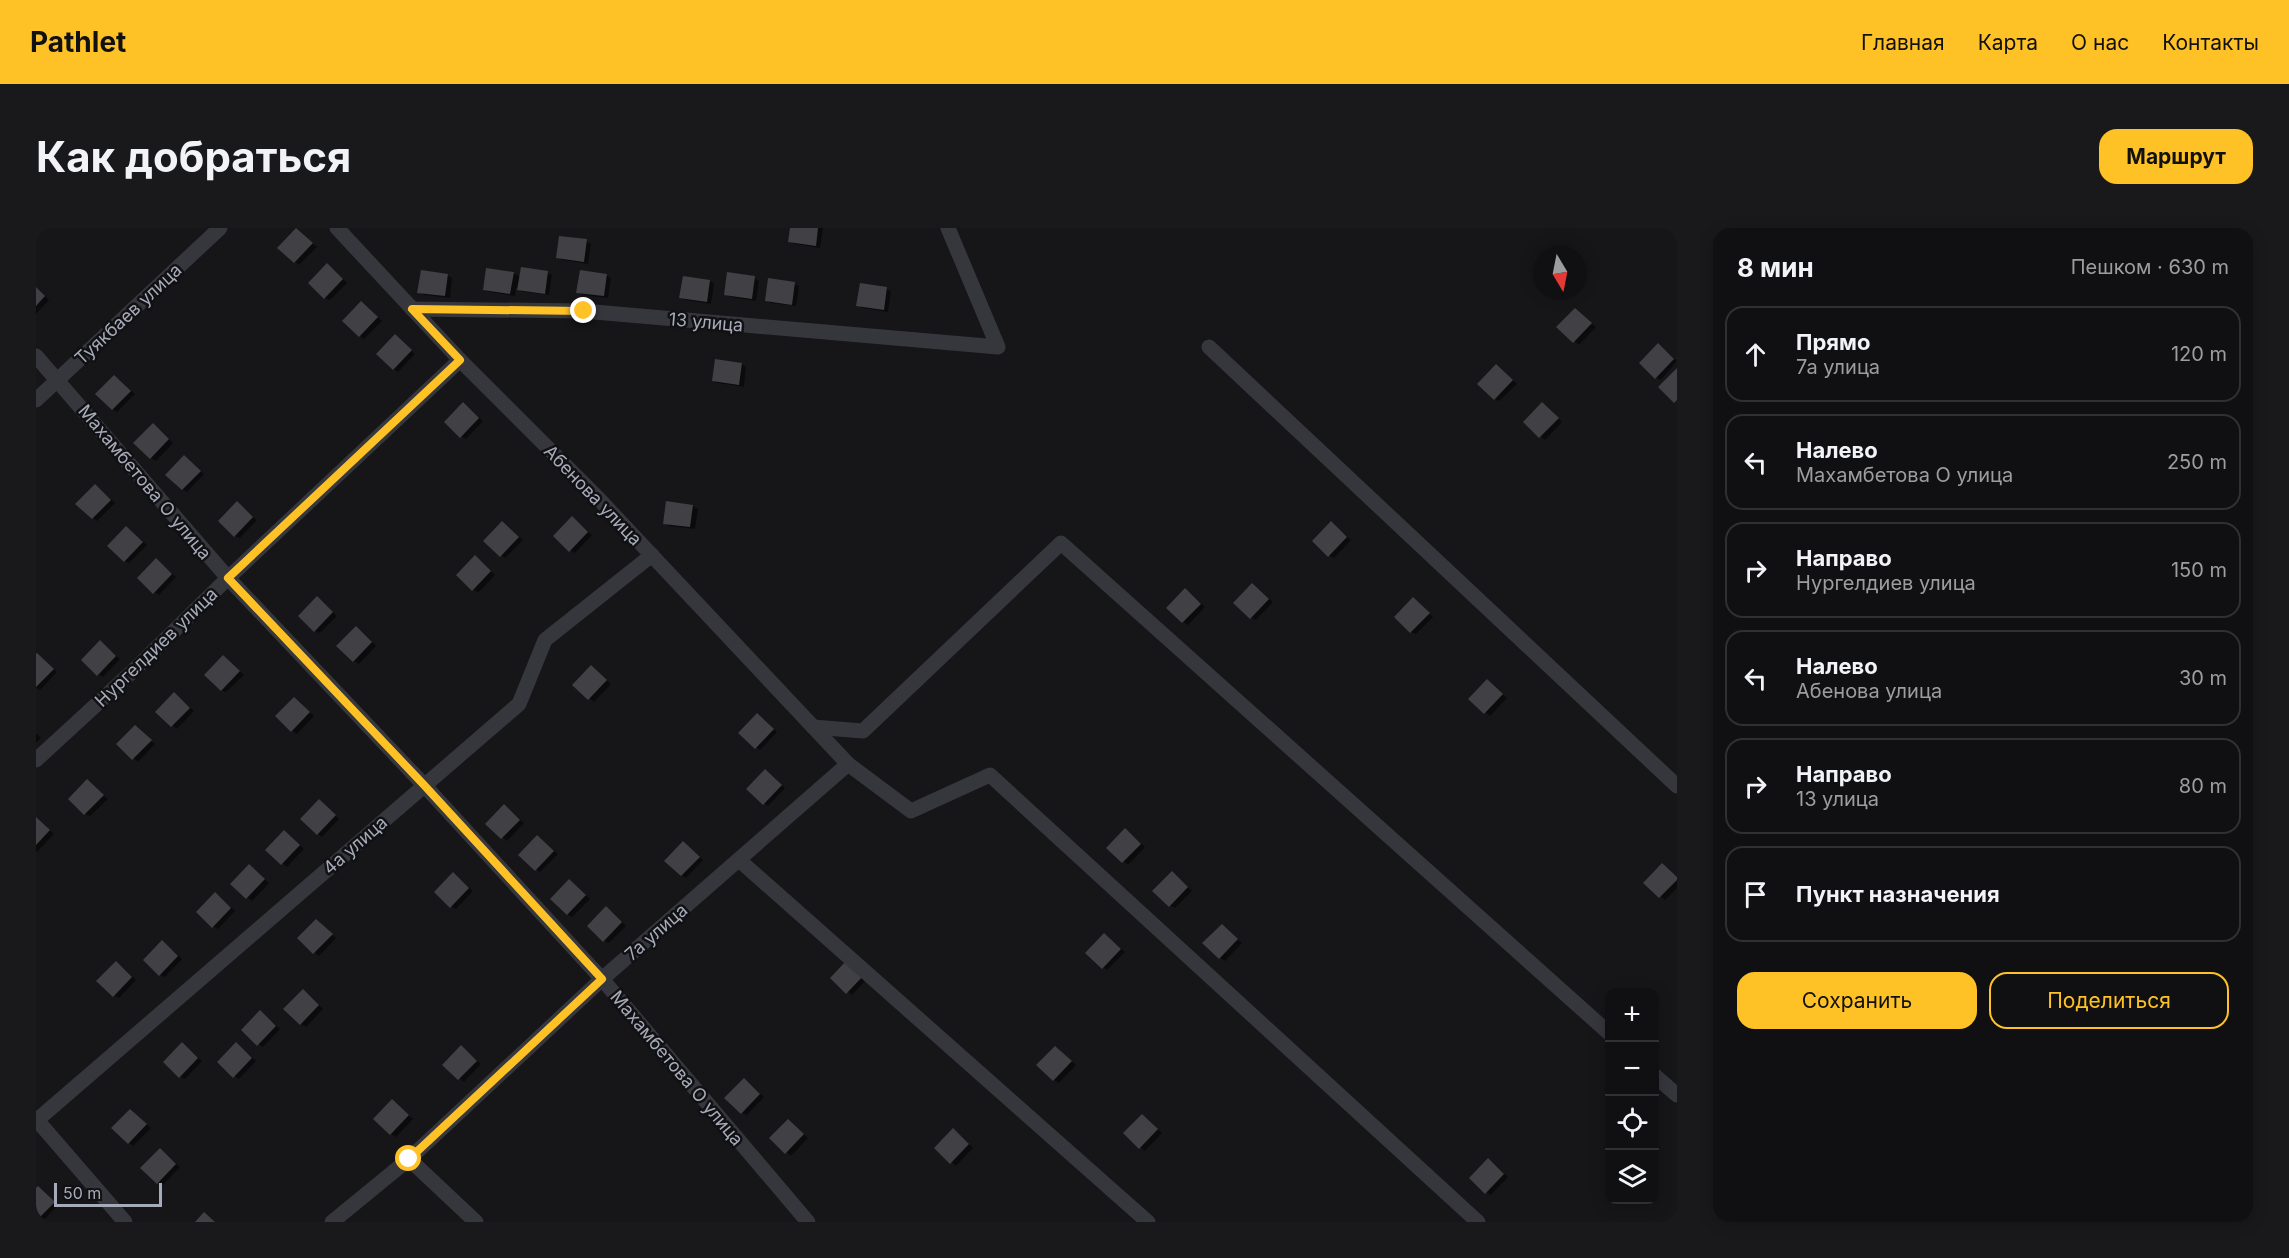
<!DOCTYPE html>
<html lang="ru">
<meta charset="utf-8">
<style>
body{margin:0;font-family:Inter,sans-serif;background:#19191b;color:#f1f3f6}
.controls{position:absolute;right:18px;bottom:18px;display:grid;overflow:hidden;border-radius:12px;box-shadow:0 3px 15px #0003}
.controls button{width:54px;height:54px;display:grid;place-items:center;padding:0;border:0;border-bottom:2px solid #303032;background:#101012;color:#f1f3f6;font:30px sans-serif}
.compass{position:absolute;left:1497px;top:18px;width:54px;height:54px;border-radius:50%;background:#101012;box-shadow:0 3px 15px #0003;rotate:170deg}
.scale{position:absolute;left:18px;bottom:15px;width:108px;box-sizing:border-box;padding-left:6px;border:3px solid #a6abb9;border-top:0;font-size:16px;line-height:21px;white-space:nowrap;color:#a6abb9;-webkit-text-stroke:4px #111013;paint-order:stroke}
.stop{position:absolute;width:18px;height:18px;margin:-14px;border:4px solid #ffc226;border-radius:50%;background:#fff}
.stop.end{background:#ffc226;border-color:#fff;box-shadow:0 2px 6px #0008}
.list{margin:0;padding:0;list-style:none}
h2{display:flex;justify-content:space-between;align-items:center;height:78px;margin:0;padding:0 24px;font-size:26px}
h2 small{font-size:20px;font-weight:400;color:#9c9d9f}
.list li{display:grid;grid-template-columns:39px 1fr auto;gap:18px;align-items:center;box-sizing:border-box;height:96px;margin:0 12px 12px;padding:0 12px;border:2px solid #303032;border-radius:18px}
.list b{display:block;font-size:22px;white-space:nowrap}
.list p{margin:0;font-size:20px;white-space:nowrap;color:#9c9d9f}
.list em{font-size:20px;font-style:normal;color:#9c9d9f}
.actions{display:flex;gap:12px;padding:18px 24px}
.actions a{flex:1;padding:14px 0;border:2px solid #ffc226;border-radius:18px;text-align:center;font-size:21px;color:#ffc226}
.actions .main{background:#ffc226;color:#111}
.icon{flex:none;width:33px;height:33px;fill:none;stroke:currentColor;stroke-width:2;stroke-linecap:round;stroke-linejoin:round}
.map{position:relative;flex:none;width:1641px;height:994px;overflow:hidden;border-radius:18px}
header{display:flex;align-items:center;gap:36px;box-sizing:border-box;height:84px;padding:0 30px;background:#ffc226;color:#111}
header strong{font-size:28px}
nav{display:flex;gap:33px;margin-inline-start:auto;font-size:21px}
.intro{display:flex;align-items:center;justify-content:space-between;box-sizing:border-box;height:144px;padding:0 36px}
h1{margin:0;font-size:42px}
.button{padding:15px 27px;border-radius:18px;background:#ffc226;color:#111;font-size:21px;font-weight:700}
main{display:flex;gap:36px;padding:0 36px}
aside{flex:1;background:#101012;border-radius:18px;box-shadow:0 3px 15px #0003}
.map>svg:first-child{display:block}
.shadow{fill:#0007}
.building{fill:#404045}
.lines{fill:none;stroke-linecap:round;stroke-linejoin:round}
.street{stroke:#36373d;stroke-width:15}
.route{stroke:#ffc226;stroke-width:8}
.labels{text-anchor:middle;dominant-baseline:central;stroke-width:5;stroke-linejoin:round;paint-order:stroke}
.street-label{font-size:18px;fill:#a6abb9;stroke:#111013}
</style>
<header>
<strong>Pathlet</strong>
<nav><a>Главная</a><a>Карта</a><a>О нас</a><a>Контакты</a></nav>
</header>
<div class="intro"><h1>Как добраться</h1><a class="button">Маршрут</a></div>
<main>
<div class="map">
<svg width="1641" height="994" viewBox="0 0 1641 994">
<rect width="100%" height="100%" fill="#161518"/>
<g class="shadow">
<path d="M756 0H787L784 20 759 16 754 13Z"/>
<path d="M261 2 281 19 263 37 259 34Z"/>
<path d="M550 13 555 16 552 36 527 32 522 29Z"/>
<path d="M296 40 311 55 294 72 289 70Z"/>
<path d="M477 45 485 49 511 45 516 47 513 67 488 64 480 60 479 68 454 64 449 62Z"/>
<path d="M411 47 416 50 414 70 388 67 383 64Z"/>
<path d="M570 47 575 50 572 70 547 67 542 64Z"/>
<path d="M718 50 723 53 720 73 695 69 690 66Z"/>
<path d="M674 53 678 56 675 76 650 72 645 70Z"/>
<path d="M758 56 763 58 760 78 735 75 730 72Z"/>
<path d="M0 59 13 72 0 86Z"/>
<path d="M850 61 855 63 852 84 827 80 822 77Z"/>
<path d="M326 75 346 93 328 111 324 108Z"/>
<path d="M1540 82 1560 99 1543 117 1523 99Z"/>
<path d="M364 111 379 126 362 144 357 141Z"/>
<path d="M1622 117 1641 133 1625 152 1620 150Z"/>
<path d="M706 136 710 139 708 159 682 155 677 153Z"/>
<path d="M1461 138 1481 156 1463 173 1459 171Z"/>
<path d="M79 149 99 166 81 184 77 181Z"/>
<path d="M427 176 447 193 430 211 425 208Z"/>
<path d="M1511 179 1526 194 1509 212 1489 194Z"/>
<path d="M122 200 137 215 120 233 115 230Z"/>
<path d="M148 229 168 246 151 264 146 261Z"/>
<path d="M59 258 79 275 61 293 57 290Z"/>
<path d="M631 274 657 278 662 281 659 301 633 298 629 295Z"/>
<path d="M201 275 221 292 204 310 199 308Z"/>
<path d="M536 290 556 307 539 325 534 322Z"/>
<path d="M466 295 487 312 469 330 465 327Z"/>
<path d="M1295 295 1315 312 1298 330 1293 328Z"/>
<path d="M95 303 111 317 93 335 88 333Z"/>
<path d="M120 332 140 349 123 367 118 364Z"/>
<path d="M444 332 459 347 442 365 422 347Z"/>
<path d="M1217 357 1237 374 1220 392 1215 389Z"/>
<path d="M1149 362 1169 379 1152 397 1147 394Z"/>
<path d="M286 373 301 388 284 405 279 403Z"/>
<path d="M1382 374 1397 389 1380 406 1375 404Z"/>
<path d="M325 403 340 418 323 436 318 433Z"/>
<path d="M64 414 84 431 67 449 62 446Z"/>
<path d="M1 427 21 444 4 462 0 460Z"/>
<path d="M192 432 208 447 190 464 185 462Z"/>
<path d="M555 439 575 456 558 474 538 457Z"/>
<path d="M1451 453 1471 470 1454 488 1434 471Z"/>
<path d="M138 466 158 483 141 501 121 484Z"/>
<path d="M258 470 278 488 261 506 256 503Z"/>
<path d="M721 487 741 504 724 522 720 519Z"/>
<path d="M99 498 119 516 102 534 82 516Z"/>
<path d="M0 505 5 510 0 515Z"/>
<path d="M729 543 749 560 732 578 728 575Z"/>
<path d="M51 553 72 571 54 588 49 586Z"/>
<path d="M288 576 303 591 286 609 282 606Z"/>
<path d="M468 578 488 595 471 613 451 596Z"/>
<path d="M0 590 18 606 1 624 0 623Z"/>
<path d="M1089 602 1109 619 1092 637 1072 620Z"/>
<path d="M253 607 268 621 251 639 231 622Z"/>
<path d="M501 609 522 626 504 644 500 641Z"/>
<path d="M647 615 667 632 650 650 645 647Z"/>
<path d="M1626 636 1641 649V660L1629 672 1609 654Z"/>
<path d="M213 638 233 655 216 673 196 656Z"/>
<path d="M417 646 437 663 420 681 415 678Z"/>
<path d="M1141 648 1156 663 1139 680 1134 678Z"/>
<path d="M538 656 554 671 536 689 531 686Z"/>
<path d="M179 666 199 683 182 701 177 698Z"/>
<path d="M575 683 590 698 573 715 568 713Z"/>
<path d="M280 693 300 710 283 728 263 710Z"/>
<path d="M1186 698 1206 715 1189 733 1184 730Z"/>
<path d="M1069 707 1089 724 1071 742 1067 739Z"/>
<path d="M126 714 146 731 129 749 124 747Z"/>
<path d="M85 738 100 752 83 770 78 768Z"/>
<path d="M833 749 816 767 796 750Z"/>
<path d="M272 766 287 781 270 799 265 796Z"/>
<path d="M224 784 244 801 227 819 222 816Z"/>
<path d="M146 816 166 833 149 851 144 849Z"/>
<path d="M200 816 220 833 203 851 198 848Z"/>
<path d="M425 819 445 836 428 854 408 837Z"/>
<path d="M1020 819 1040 837 1023 855 1018 852Z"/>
<path d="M713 855 728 869 711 887 706 885Z"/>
<path d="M357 873 377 891 360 909 355 906Z"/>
<path d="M95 882 115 900 97 918 93 915Z"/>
<path d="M1106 888 1126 905 1109 923 1089 905Z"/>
<path d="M752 892 772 910 755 928 735 910Z"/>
<path d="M922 905 937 920 920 938 900 920Z"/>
<path d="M124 922 144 939 127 957 122 954Z"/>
<path d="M1457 935 1472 949 1455 967 1450 964Z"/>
<path d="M2 960 22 977 6 994 0 992V962Z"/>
</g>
<g class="building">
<path d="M260 0 277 15 258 35 241 20Z"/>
<path d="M754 0H782L780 18 752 14Z"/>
<path d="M523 8 551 11 548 34 520 30Z"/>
<path d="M291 35 307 51 288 71 272 55Z"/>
<path d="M485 39 512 43 509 66 481 62Z"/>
<path d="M450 40 478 44 474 66 447 62Z"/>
<path d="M385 42 412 46 409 68 381 65Z"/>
<path d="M544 42 571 46 568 68 540 65Z"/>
<path d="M691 44 719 48 716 71 688 67Z"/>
<path d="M647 48 674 52 671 74 643 70Z"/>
<path d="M732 50 759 54 756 77 729 73Z"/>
<path d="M824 55 851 59 848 82 820 78Z"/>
<path d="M0 59 9 68 0 78Z"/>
<path d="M325 73 342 89 323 109 306 93Z"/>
<path d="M1539 80 1556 95 1537 115 1520 99Z"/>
<path d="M359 106 376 122 357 142 340 126Z"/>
<path d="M1622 115 1638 131 1619 151 1603 135Z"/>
<path d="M679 131 706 135 703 157 676 153Z"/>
<path d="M1460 136 1477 152 1458 172 1441 156Z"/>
<path d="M1641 140V172L1638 175 1622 159Z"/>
<path d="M78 147 95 163 76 182 59 166Z"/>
<path d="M427 174 443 190 424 210 408 194Z"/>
<path d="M1506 174 1523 190 1503 210 1487 194Z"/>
<path d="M117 195 133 211 114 231 97 215Z"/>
<path d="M148 227 165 243 146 262 129 247Z"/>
<path d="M59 256 75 272 56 291 39 276Z"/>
<path d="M201 273 217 289 198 309 182 293Z"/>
<path d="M630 273 657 277 654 299 627 296Z"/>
<path d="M536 288 552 304 533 324 517 308Z"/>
<path d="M466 293 483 309 464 329 447 313Z"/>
<path d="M1295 293 1311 309 1292 329 1276 313Z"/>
<path d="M90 298 107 314 88 334 71 318Z"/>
<path d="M439 327 455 343 436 363 420 347Z"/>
<path d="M120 330 136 346 117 366 101 350Z"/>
<path d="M1216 355 1233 371 1214 391 1197 375Z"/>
<path d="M1149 360 1165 376 1146 395 1130 380Z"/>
<path d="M281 368 297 384 278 404 262 388Z"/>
<path d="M1377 369 1394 385 1374 405 1358 389Z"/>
<path d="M320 398 336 414 317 434 300 418Z"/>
<path d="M64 412 80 428 61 448 45 432Z"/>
<path d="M1 425 18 441 0 459V426Z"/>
<path d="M187 427 204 443 185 463 168 447Z"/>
<path d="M555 437 571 452 552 472 536 457Z"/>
<path d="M1451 451 1467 466 1448 486 1432 471Z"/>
<path d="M138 464 154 480 135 499 119 484Z"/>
<path d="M258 469 274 484 255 504 239 488Z"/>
<path d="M721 485 738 501 719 521 702 505Z"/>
<path d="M99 497 116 512 96 532 80 516Z"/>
<path d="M729 541 746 557 727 577 710 561Z"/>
<path d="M51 551 68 567 48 587 32 571Z"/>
<path d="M283 571 300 587 281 607 264 591Z"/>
<path d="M468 576 484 592 465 611 449 596Z"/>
<path d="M0 589 14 602 0 617Z"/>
<path d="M1089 600 1105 616 1086 635 1070 620Z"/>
<path d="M248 602 264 617 245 637 229 622Z"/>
<path d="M501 607 518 623 499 643 482 627Z"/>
<path d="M647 613 664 629 645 648 628 633Z"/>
<path d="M1626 635 1641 649V652L1623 670 1607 655Z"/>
<path d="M213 636 229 651 210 671 194 656Z"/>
<path d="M1136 643 1152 659 1133 679 1116 663Z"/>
<path d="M417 644 433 660 414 680 398 664Z"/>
<path d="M533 651 550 667 531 687 514 671Z"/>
<path d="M179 664 195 680 176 700 160 684Z"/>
<path d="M570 678 586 694 567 714 551 698Z"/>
<path d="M280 691 297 706 277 726 261 710Z"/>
<path d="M1186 696 1202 711 1183 731 1166 715Z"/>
<path d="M1068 705 1085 721 1066 741 1049 725Z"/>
<path d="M126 712 142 728 123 748 107 732Z"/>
<path d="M813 730 829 746 810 766 794 750Z"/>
<path d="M80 733 96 749 77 769 60 753Z"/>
<path d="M267 761 283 777 264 797 247 781Z"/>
<path d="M224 782 240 798 221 818 205 802Z"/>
<path d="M146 814 162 830 143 850 127 834Z"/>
<path d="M200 814 216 830 197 850 181 834Z"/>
<path d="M425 817 441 833 422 852 406 837Z"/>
<path d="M1019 818 1036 833 1017 853 1000 837Z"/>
<path d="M708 850 724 866 705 886 688 870Z"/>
<path d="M356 871 373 887 354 907 337 891Z"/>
<path d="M94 881 111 896 92 916 75 900Z"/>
<path d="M1106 886 1122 901 1103 921 1087 905Z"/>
<path d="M752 891 768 906 749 926 733 910Z"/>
<path d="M917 900 933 916 914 936 898 920Z"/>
<path d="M124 920 140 936 121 956 104 940Z"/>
<path d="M1452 930 1468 946 1449 966 1433 950Z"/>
<path d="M2 958 19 974 0 993V960Z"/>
<path d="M168 984 179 994H159Z"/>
</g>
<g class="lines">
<g class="street">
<path d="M301 0 424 132 561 269 812 536 875 583 954 547 1442 994"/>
<path d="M376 81 547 83 962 119 912 0"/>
<path d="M1173 119 1641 558"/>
<path d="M0 128 192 350 388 557 566 751 772 994"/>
<path d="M0 172 184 0"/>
<path d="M777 499 827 503 1025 315 1574 806"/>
<path d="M0 532 98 442 192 350 424 132"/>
<path d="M703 632 1112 994"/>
<path d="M1618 847 1641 867"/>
<path d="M0 891 89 994"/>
<path d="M0 893 483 476 509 412 616 327"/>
<path d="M373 931 440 994"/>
<path d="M296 994 373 931 566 751 812 536"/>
</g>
</g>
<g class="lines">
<path class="route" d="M373 931 566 751 388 557 192 350 424 132 376 81 548 83"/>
</g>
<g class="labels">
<g class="street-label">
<text transform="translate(92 86) rotate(-43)">Туякбаев улица</text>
<text transform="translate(670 94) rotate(5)">13 улица</text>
<text transform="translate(109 254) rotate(50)">Махамбетова О улица</text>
<text transform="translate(557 267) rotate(46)">Абенова улица</text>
<text transform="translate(120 419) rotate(-44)">Нургелдиев улица</text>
<text transform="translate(319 617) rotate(-41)">4а улица</text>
<text transform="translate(620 704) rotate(-41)">7а улица</text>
<text transform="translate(641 840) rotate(50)">Махамбетова О улица</text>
</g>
</g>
</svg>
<div class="controls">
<button>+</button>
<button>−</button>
<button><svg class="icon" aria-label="locate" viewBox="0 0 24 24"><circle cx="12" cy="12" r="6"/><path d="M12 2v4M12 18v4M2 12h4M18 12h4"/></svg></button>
<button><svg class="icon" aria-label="layers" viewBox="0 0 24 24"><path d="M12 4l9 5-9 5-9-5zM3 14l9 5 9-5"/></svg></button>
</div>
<svg class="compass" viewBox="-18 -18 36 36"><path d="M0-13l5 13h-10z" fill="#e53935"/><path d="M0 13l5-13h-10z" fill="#9c9d9f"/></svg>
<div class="scale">50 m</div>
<div class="stop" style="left:373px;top:931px"></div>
<div class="stop end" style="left:548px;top:83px"></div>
</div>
<aside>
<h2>8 мин<small>Пешком · 630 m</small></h2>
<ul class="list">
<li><svg class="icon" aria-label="ahead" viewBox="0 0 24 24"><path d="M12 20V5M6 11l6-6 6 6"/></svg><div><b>Прямо</b><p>7а улица</p></div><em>120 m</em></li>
<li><svg class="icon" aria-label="left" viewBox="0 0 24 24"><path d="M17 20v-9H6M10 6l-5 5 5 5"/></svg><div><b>Налево</b><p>Махамбетова О улица</p></div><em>250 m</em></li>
<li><svg class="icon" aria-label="right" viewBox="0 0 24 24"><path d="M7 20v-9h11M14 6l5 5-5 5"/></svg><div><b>Направо</b><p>Нургелдиев улица</p></div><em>150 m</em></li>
<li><svg class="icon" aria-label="left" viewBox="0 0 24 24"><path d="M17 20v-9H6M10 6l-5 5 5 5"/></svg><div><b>Налево</b><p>Абенова улица</p></div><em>30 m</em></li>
<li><svg class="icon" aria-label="right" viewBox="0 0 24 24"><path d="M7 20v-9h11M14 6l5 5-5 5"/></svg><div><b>Направо</b><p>13 улица</p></div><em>80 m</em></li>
<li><svg class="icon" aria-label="arrive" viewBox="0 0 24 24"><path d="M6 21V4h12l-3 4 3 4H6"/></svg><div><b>Пункт назначения</b></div></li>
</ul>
<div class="actions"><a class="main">Сохранить</a><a>Поделиться</a></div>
</aside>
</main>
